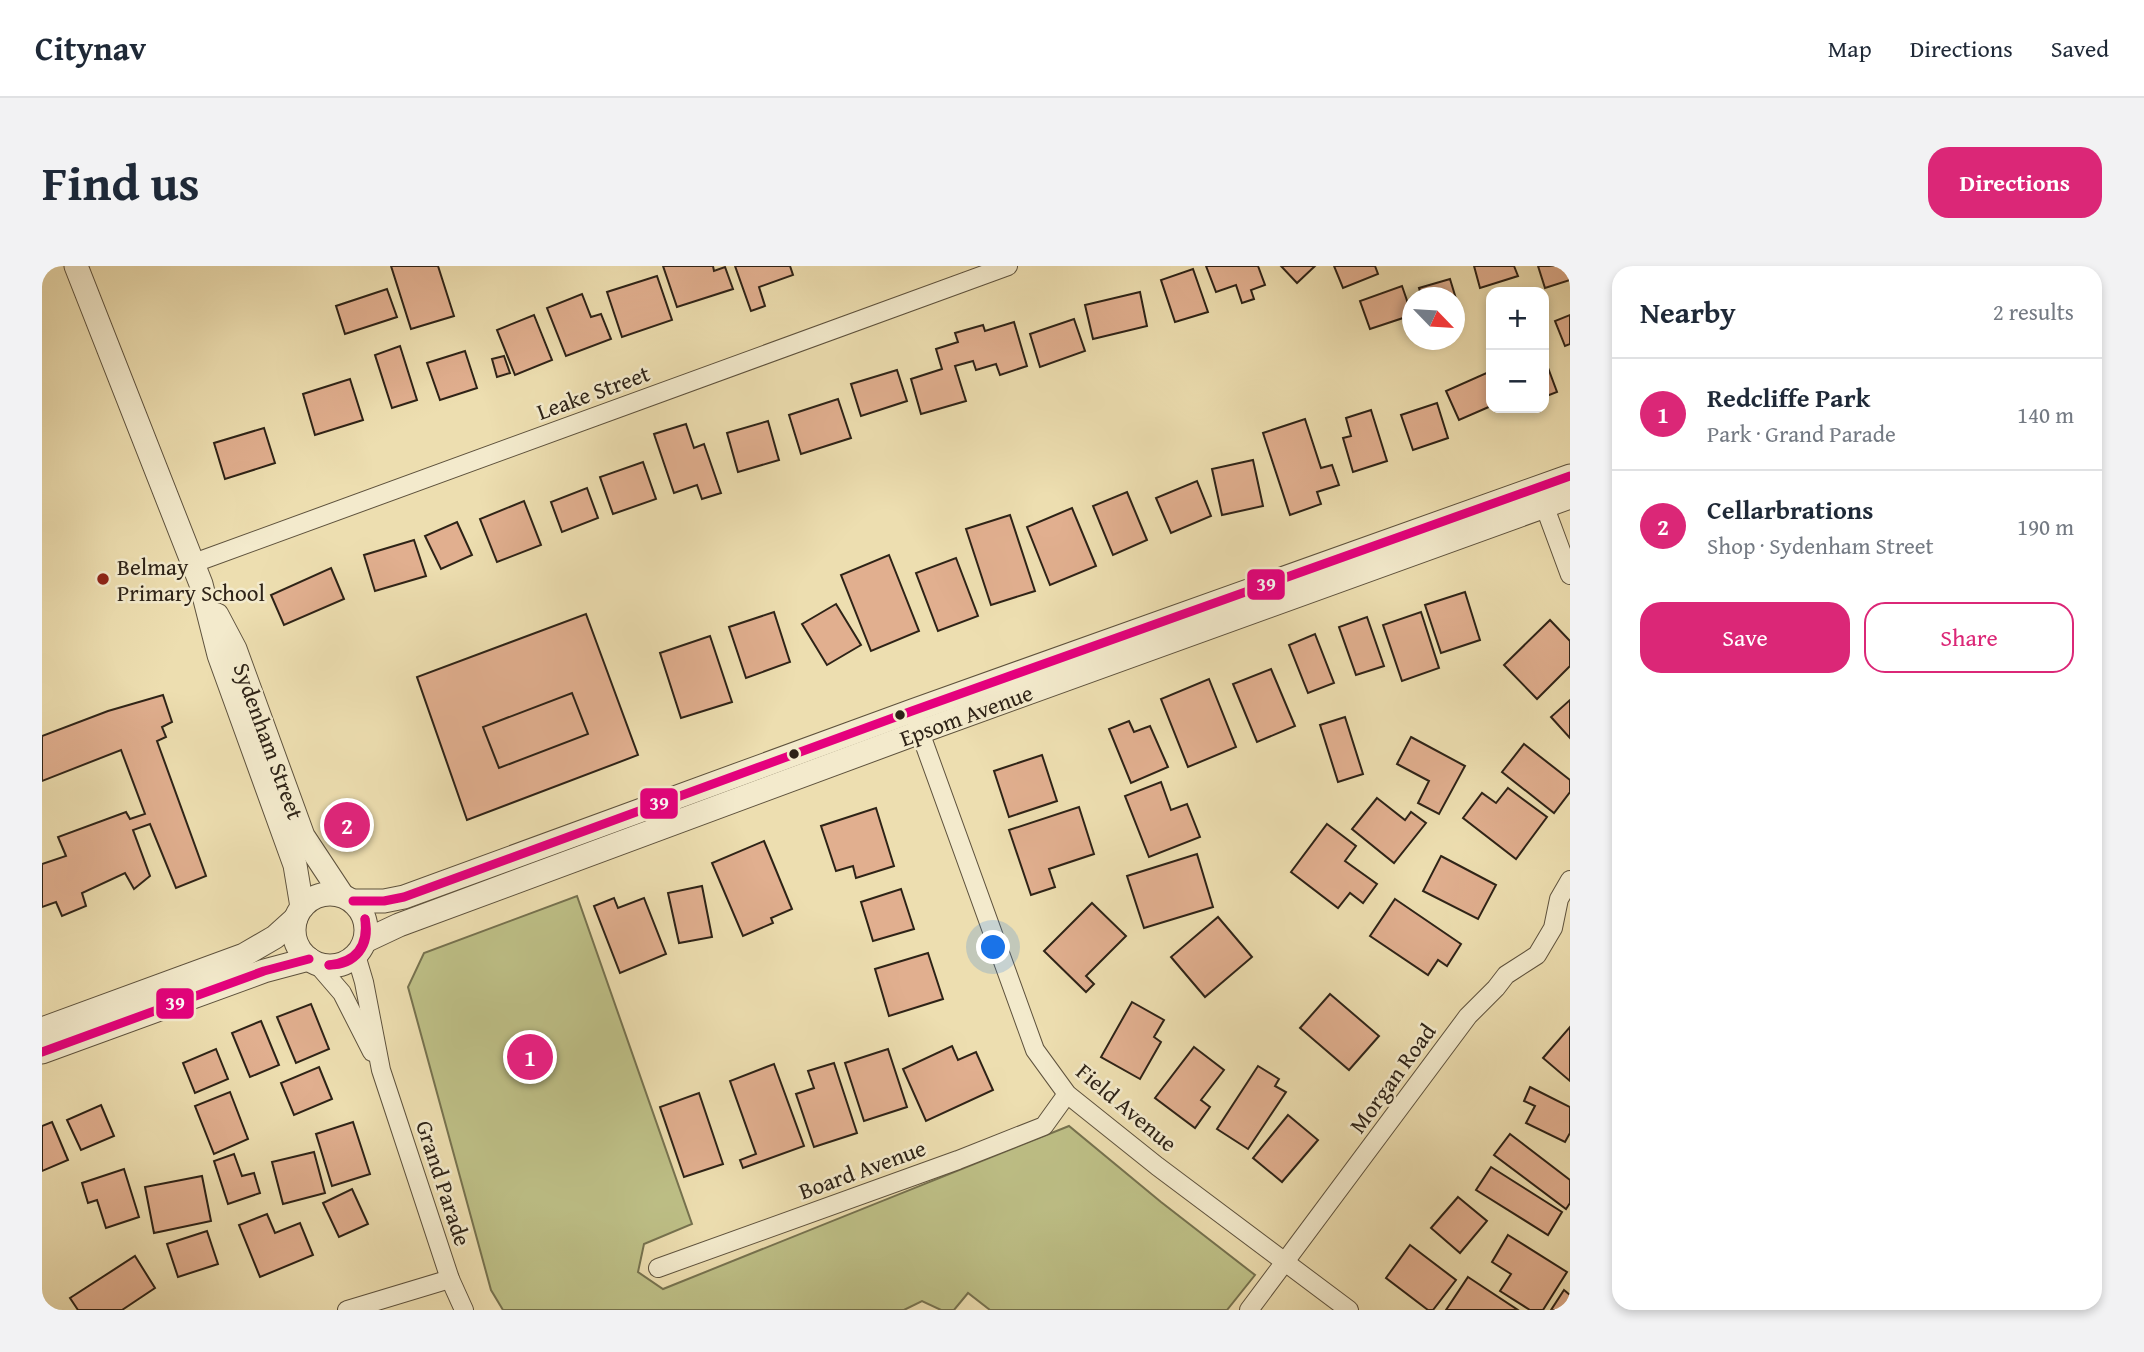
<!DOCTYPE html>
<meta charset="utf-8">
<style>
body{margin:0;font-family:"Gentium Book Plus",serif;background:#f2f2f3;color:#1f2937}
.controls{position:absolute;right:21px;top:21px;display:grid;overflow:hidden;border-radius:14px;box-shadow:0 4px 10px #0003}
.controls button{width:63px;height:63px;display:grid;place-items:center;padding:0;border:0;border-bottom:2px solid #e0e1e3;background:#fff;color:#1f2937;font:35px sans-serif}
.compass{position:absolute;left:1360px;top:21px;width:63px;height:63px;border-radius:50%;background:#fff;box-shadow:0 4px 10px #0003;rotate:115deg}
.you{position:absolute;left:952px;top:682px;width:24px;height:24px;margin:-18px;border:5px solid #fff;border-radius:50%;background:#1a73e8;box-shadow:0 0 0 10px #1a73e833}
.badge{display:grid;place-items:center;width:46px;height:46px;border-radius:50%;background:#db2777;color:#fff;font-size:23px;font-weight:700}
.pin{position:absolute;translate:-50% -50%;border:4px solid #fff;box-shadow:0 2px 7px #0006}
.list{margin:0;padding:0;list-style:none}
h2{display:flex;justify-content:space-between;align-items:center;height:91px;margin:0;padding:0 28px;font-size:30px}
h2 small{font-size:23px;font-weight:400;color:#747a83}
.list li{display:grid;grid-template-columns:46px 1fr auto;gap:21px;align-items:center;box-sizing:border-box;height:112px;padding:0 28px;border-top:2px solid #e0e1e3}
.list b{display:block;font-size:26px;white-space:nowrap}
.list p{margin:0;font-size:23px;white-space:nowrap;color:#747a83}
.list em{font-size:23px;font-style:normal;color:#747a83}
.actions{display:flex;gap:14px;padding:21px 28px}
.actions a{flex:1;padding:16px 0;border:2px solid #db2777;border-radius:21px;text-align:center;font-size:24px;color:#db2777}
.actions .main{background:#db2777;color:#fff}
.map{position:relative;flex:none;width:1528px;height:1044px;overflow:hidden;border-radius:21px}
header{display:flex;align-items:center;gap:42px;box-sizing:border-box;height:98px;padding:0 35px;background:#fff;border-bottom:2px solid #e0e1e3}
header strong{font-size:33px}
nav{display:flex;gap:38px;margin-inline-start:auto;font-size:24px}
.intro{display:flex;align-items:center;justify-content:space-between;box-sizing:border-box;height:168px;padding:0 42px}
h1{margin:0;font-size:49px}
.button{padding:18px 32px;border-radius:21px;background:#db2777;color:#fff;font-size:24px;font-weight:700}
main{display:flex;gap:42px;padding:0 42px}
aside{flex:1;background:#fff;border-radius:21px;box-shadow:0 4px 10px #0003}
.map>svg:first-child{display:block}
.green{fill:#bec087;stroke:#76724f;stroke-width:2}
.building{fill:#e1af8f;stroke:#2e2317;stroke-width:2}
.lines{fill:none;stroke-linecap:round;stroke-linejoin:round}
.minor-casing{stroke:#5e523d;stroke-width:20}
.tertiary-casing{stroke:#5e523d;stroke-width:25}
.minor{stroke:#f3eacc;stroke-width:18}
.tertiary{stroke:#f3eacc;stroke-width:23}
.bus-1-casing{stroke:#f3eacc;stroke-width:14}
.bus-1{stroke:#e5007d;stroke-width:9}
.poi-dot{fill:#8f2418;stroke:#f3eacc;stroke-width:2.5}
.bus-dot{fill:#2e2317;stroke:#f3eacc;stroke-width:2.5}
.labels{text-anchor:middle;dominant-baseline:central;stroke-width:5;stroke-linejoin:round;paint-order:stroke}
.street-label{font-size:23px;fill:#2e2317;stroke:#f3eacc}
.poi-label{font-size:23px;fill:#2e2317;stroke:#f3eacc;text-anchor:start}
.line-badge{stroke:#f3eacc;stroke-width:2.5}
.badge-label{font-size:19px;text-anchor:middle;font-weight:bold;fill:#fff}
</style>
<header>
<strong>Citynav</strong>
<nav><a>Map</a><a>Directions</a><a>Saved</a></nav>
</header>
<div class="intro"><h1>Find us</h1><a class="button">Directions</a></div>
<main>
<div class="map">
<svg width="1528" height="1044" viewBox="0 0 1528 1044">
<rect width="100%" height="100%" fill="#eddeb0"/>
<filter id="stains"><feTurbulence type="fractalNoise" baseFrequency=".00286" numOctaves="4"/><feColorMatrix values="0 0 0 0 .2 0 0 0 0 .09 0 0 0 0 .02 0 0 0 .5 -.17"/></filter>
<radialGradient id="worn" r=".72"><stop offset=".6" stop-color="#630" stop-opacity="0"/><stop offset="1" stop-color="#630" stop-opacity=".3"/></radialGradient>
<path class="green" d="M535 630 650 958 602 978 596 1006 621 1023 1027 860 1119 936 1213 1009 1185 1044H948L926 1027 912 1044H899L880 1035 862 1044H461L449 1024 366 721 382 687Z"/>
<g class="building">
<path d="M349 0H396L412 50 369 63Z"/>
<path d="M621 0H671L672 5 683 1 691 23 635 41Z"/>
<path d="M693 0H748L751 9 717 21 723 40 709 45Z"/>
<path d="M1164 0H1216L1223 19 1209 24 1212 33 1200 37 1194 19 1174 26Z"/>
<path d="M1239 0H1273L1255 17Z"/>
<path d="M1292 0H1333L1336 8 1301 22Z"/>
<path d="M1432 0H1472L1476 10 1438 22Z"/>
<path d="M1496 0H1525L1528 14 1503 22Z"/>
<path d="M1151 3 1166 46 1133 56 1119 14Z"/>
<path d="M615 10 630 54 580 71 565 26Z"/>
<path d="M1408 13 1415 36H1412V32H1380L1377 22Z"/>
<path d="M1360 20 1370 49 1328 63 1318 35Z"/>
<path d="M345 23 355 51 303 68 294 40Z"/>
<path d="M1098 26 1105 60 1051 73 1043 39Z"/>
<path d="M540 28 549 51 559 48 569 73 524 90 505 42Z"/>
<path d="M492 49 510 94 473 109 455 64Z"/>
<path d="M1528 49V78L1523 80 1513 55Z"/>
<path d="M1032 53 1043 85 998 101 988 68Z"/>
<path d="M972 56 985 100 958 109 954 98 934 104 931 95 913 100 924 135 879 148 869 113 900 103 894 83 916 76 913 67 941 59 943 65Z"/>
<path d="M358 80 375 134 350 142 333 89Z"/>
<path d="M423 85 435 122 398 134 385 97Z"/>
<path d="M462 90 468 107 455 111 450 93Z"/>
<path d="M1502 91 1515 126 1502 131Z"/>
<path d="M855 104 865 135 819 150 809 118Z"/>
<path d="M1449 105V140L1417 154 1404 125Z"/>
<path d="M308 113 321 154 273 169 261 128Z"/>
<path d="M796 133 809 172 759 188 747 149Z"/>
<path d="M1395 137 1406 172 1371 184 1359 149Z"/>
<path d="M1329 144 1345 195 1311 206 1301 172 1309 170 1304 152Z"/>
<path d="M1263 153 1279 202 1290 199 1297 219 1275 226 1279 238 1248 249 1221 167Z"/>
<path d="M726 155 737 194 696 206 685 167Z"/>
<path d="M644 158 652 182 662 178 679 227 660 233 655 219 632 227 612 168Z"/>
<path d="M222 162 233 197 183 213 172 177Z"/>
<path d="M1211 194 1221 240 1180 249 1170 203Z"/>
<path d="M601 196 614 233 571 248 558 211Z"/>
<path d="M1155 215 1169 250 1129 267 1114 232Z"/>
<path d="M545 222 556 252 520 266 509 236Z"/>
<path d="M1085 226 1105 274 1071 289 1051 240Z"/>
<path d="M482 235 499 279 455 296 438 253Z"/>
<path d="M1030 242 1054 300 1008 319 985 261Z"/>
<path d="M968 249 993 325 949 339 924 263Z"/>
<path d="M415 256 430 289 399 303 383 270Z"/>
<path d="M372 274 384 310 333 325 322 289Z"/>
<path d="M847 289 877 365 829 385 799 309Z"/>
<path d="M914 292 936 350 896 365 874 307Z"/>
<path d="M289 302 302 333 242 359 229 329Z"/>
<path d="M1423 326 1438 374 1399 387 1383 339Z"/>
<path d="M794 338 819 379 785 399 760 358Z"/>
<path d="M732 346 748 396 704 412 687 361Z"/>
<path d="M1379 346 1397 402 1360 415 1341 359Z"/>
<path d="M544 348 596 489 425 554 375 411Z"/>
<path d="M1325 351 1342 400 1314 409 1297 361Z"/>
<path d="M1508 354 1528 375V400L1495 433 1462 399Z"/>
<path d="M1273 368 1292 417 1266 427 1247 379Z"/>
<path d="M668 370 690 436 639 452 618 387Z"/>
<path d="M1229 403 1253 460 1215 476 1191 418Z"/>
<path d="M1167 413 1194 481 1146 501 1119 433Z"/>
<path d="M530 427 546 468 457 502 441 461Z"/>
<path d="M121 429 130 456 120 461 124 471 115 475 164 610 134 622 108 558 91 564 108 610 92 623 83 607 40 627 44 640 20 650 14 636 0 641V598L24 590 16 571 84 546 88 553 103 548 79 484 0 515V470L66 445Z"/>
<path d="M1528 434V472L1509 451Z"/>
<path d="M1303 451 1321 508 1296 516 1278 459Z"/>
<path d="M1087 455 1092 466 1108 460 1126 501 1089 517 1067 463Z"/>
<path d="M1369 471 1423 500 1397 548 1376 537 1387 515 1355 498Z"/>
<path d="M1482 478 1528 514V526L1512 547 1460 506Z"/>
<path d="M1000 489 1015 535 967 551 952 505Z"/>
<path d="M1119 516 1129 544 1145 538 1158 571 1107 591 1083 530Z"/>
<path d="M1466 522 1505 551 1474 593 1421 552 1440 527 1454 537Z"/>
<path d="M1335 532 1363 554 1369 546 1384 557 1352 597 1310 563Z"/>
<path d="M1037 541 1052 588 1007 603 1013 621 989 629 967 564Z"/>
<path d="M834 542 852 600 814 612 811 600 794 605 779 560Z"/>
<path d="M1285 558 1314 580 1303 595 1335 618 1321 637 1308 627 1296 642 1249 606Z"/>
<path d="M722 575 750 643 729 652 731 657 701 670 670 597Z"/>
<path d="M1155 588 1171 641 1102 662 1085 610Z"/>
<path d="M1399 590 1454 619 1436 653 1381 625Z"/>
<path d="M660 620 670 671 637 677 626 627Z"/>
<path d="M859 623 872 663 831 675 819 636Z"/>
<path d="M572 632 576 642 602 632 624 688 578 707 552 640Z"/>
<path d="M1353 633 1419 678 1405 700 1396 694 1386 709 1328 670Z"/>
<path d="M1050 637 1084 670 1044 710 1052 718 1044 726 1002 685Z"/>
<path d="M1176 651 1210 691 1163 731 1129 691Z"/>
<path d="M886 687 901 733 847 750 833 703Z"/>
<path d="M1288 728 1337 770 1307 804 1258 762Z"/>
<path d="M1090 736 1122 754 1112 771 1119 776 1098 813 1059 791Z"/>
<path d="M269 738 287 783 254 797 235 751Z"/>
<path d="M219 755 237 799 208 811 190 767Z"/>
<path d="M1528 761V815L1501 792Z"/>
<path d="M910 780 916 794 934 786 951 824 884 855 861 803Z"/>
<path d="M1152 781 1182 804 1159 834 1168 841 1153 862 1113 832Z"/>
<path d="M174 783 186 813 153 827 141 797Z"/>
<path d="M846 783 865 841 822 855 803 797Z"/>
<path d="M792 797 815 867 772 881 754 828 772 822 766 805Z"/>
<path d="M732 798 762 880 701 902 698 894 714 888 688 815Z"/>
<path d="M1216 800 1237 813 1233 820 1244 826 1206 883 1175 863Z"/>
<path d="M277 801 290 833 252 849 239 817Z"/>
<path d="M1488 821 1528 841V867L1523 876 1484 857 1493 840 1482 835Z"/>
<path d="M188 826 206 873 172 888 153 840Z"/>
<path d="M657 827 681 898 642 911 618 841Z"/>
<path d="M59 839 72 870 39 884 25 854Z"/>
<path d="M1246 849 1276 874 1240 916 1211 892Z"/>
<path d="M10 856 26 894 0 905V860Z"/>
<path d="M311 856 328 908 290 920 274 868Z"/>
<path d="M1468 868 1528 914V937L1524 943 1452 889Z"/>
<path d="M272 886 283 927 241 938 230 896Z"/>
<path d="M192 888 200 910 212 907 218 927 186 938 172 895Z"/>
<path d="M1449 901 1520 946 1506 969 1434 924Z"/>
<path d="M82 903 97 951 64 962 55 934 46 937 40 917Z"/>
<path d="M160 910 169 955 112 967 103 921Z"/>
<path d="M310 923 326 958 297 971 281 937Z"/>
<path d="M1416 931 1445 955 1418 987 1389 962Z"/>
<path d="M225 948 233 967 258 957 271 989 218 1011 197 959Z"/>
<path d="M165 965 176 998 136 1011 125 978Z"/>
<path d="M1466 969 1525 1006 1501 1044H1488L1458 1025 1469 1008 1450 996Z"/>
<path d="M1368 979 1414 1014 1391 1044H1386L1344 1012Z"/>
<path d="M93 990 113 1022 80 1044H36L28 1032Z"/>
<path d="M1426 1011 1476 1044H1404Z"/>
<path d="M1522 1024 1528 1029V1044H1509Z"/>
</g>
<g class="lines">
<defs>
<g id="minor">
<path d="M1498 228 1528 309"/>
<path d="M152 297 966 0"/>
<path d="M874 455 993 784 1025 828 1115 900 1307 1044"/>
<path d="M314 689 322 716 339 804 408 1013 422 1044"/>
<path d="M275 698 300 727 330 786"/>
<path d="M616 1002 916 894 1002 860 1025 828"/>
<path d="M305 1044 408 1013"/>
<path d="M1207 1044 1426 750 1454 722 1464 709 1495 689 1511 662 1517 633 1528 614"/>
</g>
<g id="tertiary">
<path d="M34 0 159 318 177 389 253 599 260 641"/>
<path d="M175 349 193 383 261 570 300 629"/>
<circle cx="288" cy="664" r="36"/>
<path d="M311 635H342L362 631 870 445 1528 210"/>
<path d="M323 675 357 659 878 466 1528 231"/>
<path d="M0 763 202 689 233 671 254 652"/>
<path d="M0 786 222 705 267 693"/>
</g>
</defs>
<use href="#minor" class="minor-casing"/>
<use href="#tertiary" class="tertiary-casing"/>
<use href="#minor" class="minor"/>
<use href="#tertiary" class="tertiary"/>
<defs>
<g id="bus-1">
<path d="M311 635H342L362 631 870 445 1528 210"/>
<path d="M287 699C314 696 326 681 323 653"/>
<path d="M287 699C313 699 329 680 323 653"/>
<path d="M0 786 222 705 267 693"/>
</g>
</defs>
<use href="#bus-1" class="bus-1-casing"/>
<use href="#bus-1" class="bus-1"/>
</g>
<circle class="poi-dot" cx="61" cy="313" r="7"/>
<g class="bus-dot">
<circle cx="858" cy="449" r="6"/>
<circle cx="752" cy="488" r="6"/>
</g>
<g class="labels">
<g class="street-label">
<text transform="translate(551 126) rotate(-20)">Leake Street</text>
<text transform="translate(924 449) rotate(-20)">Epsom Avenue</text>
<text transform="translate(227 475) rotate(70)">Sydenham Street</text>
<text transform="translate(1350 812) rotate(-54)">Morgan Road</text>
<text transform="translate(1085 841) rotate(40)">Field Avenue</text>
<text transform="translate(820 903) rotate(-20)">Board Avenue</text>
<text transform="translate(402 917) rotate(72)">Grand Parade</text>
</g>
<g class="poi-label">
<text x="75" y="300">Belmay<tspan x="75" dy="26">Primary School</tspan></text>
</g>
</g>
<g class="line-badge">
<rect x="1204" y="302" width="40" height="33" rx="7" fill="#e5007d"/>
<rect x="597" y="521" width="40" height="33" rx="7" fill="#e5007d"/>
<rect x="113" y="721" width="40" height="33" rx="7" fill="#e5007d"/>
</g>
<g class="badge-label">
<text x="1224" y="325">39</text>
<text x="617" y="544">39</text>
<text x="133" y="744">39</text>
</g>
<rect width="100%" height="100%" filter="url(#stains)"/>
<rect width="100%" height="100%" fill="url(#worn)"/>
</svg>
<div class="controls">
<button>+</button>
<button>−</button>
</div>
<svg class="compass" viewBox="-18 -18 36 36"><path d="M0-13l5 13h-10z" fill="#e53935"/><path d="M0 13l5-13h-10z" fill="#747a83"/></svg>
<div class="you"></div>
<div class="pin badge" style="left:488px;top:791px">1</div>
<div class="pin badge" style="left:305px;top:559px">2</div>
</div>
<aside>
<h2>Nearby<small>2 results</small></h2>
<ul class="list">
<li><span class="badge">1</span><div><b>Redcliffe Park</b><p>Park · Grand Parade</p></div><em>140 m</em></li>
<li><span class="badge">2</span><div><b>Cellarbrations</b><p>Shop · Sydenham Street</p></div><em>190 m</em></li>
</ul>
<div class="actions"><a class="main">Save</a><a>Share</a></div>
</aside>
</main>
